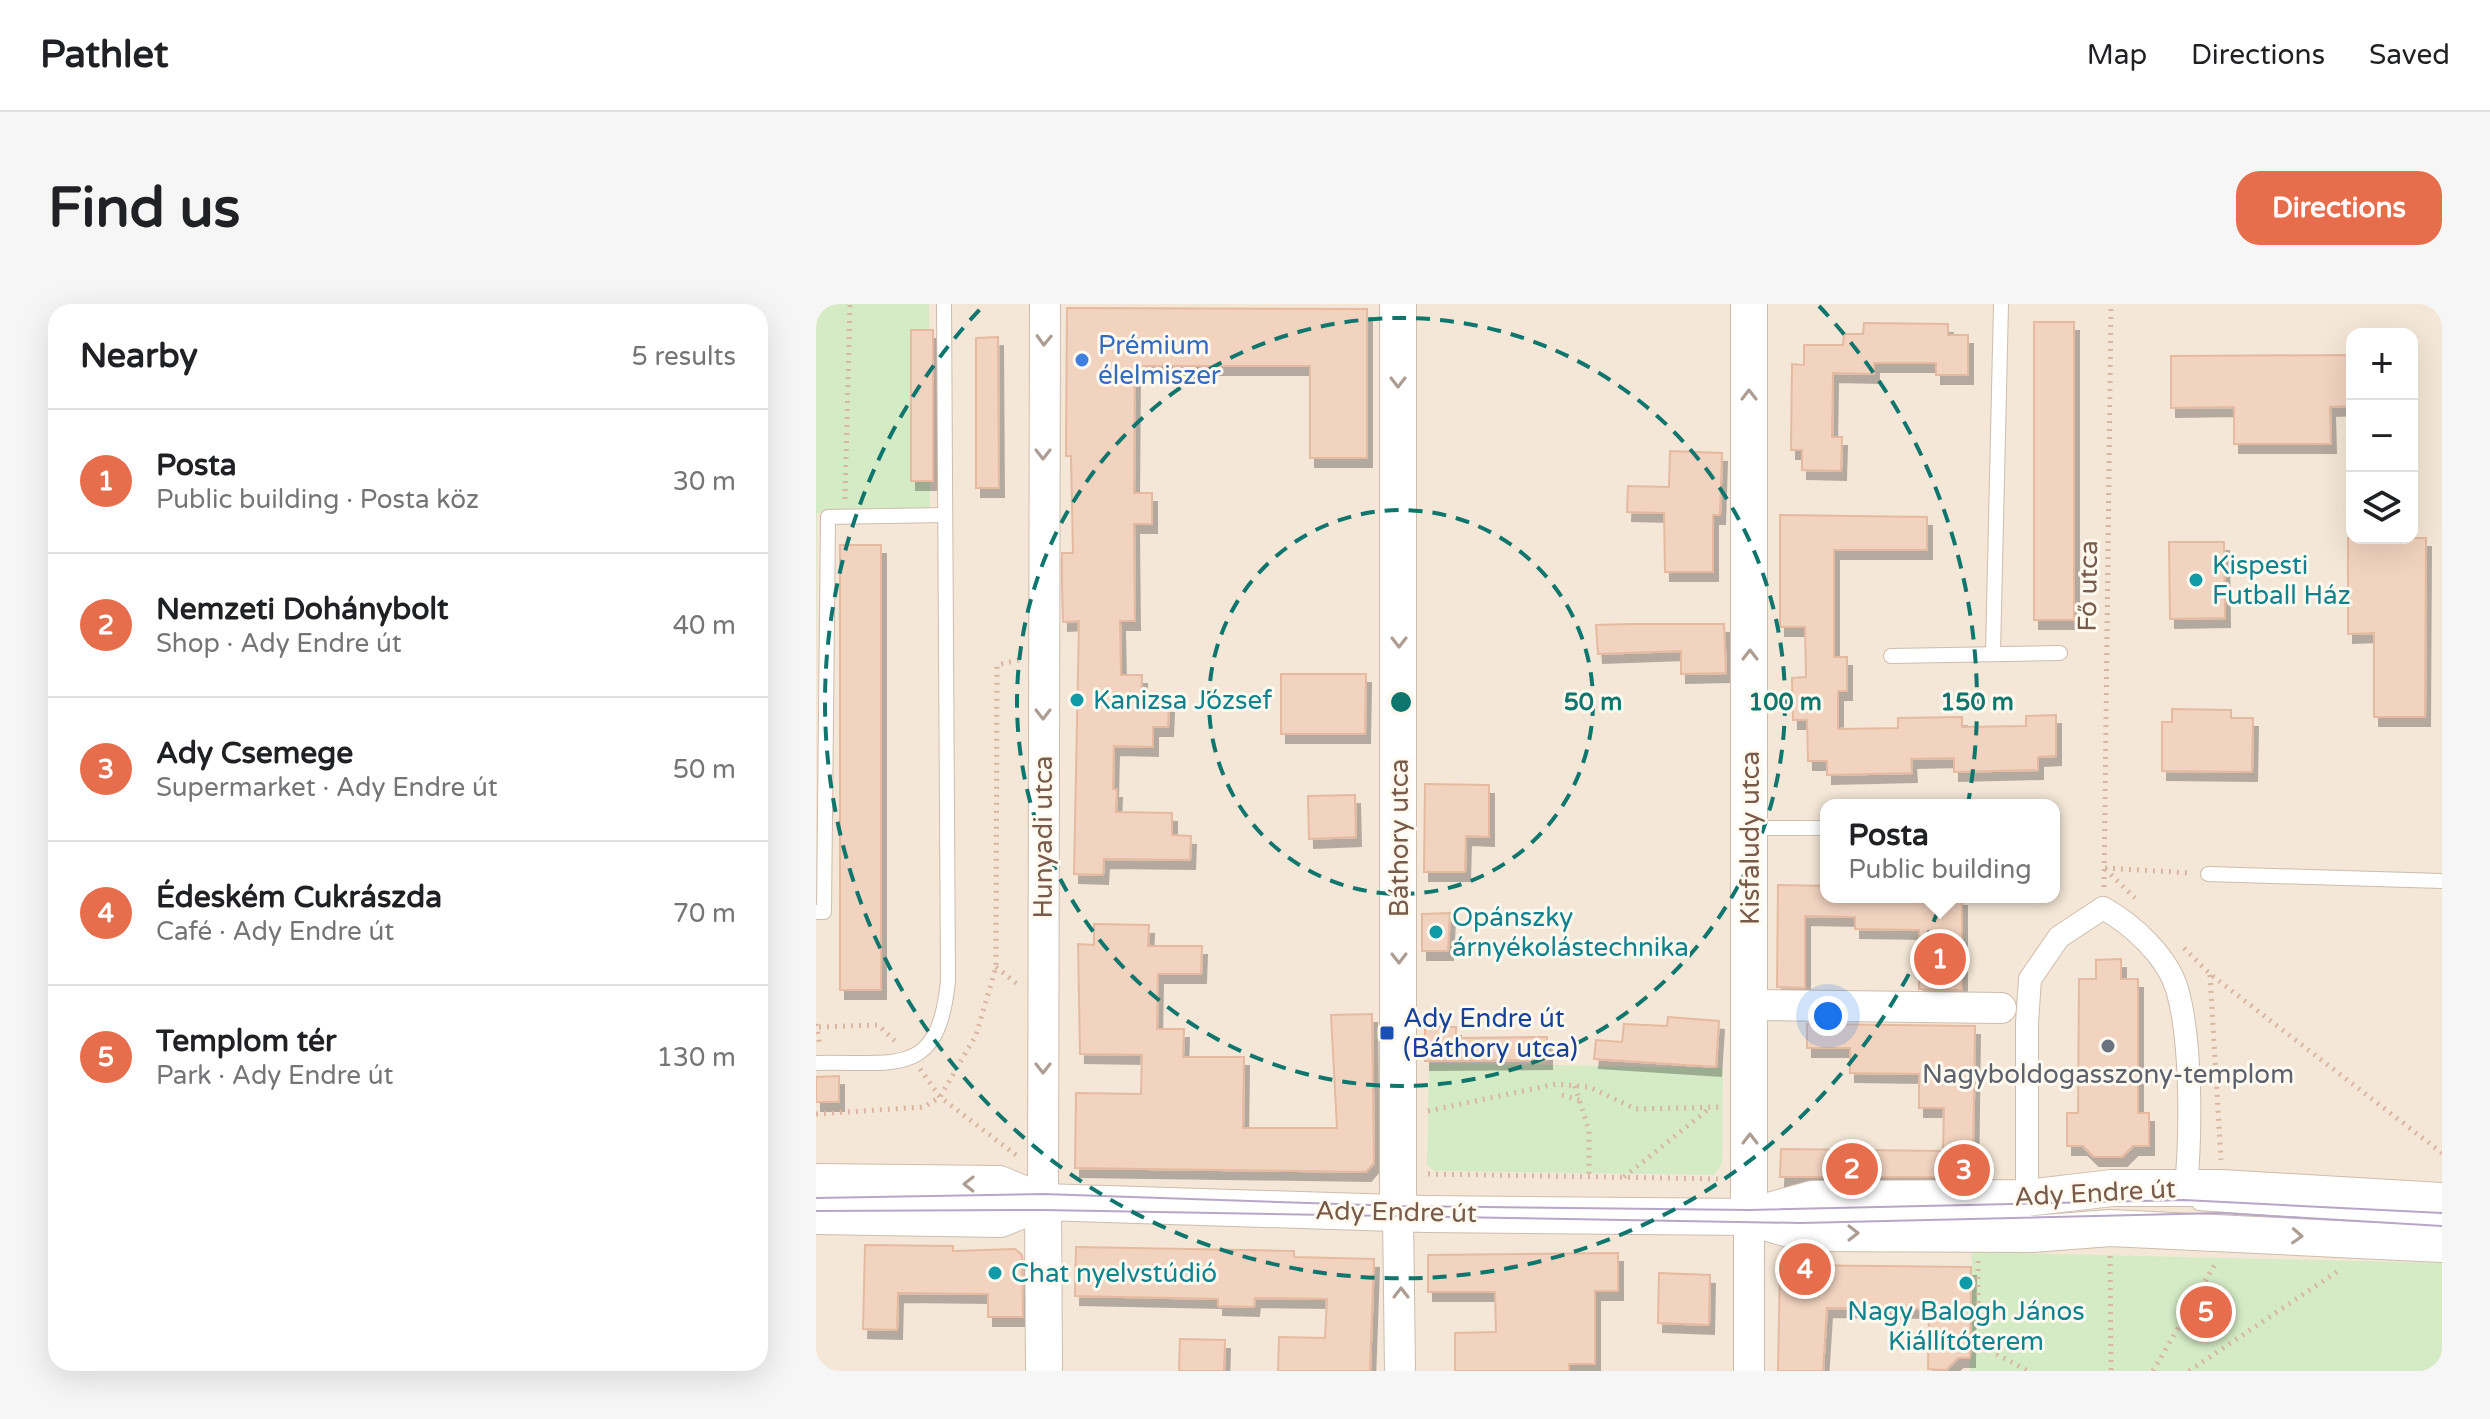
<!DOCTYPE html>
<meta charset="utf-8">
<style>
body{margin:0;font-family:"Varela Round",sans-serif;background:#f6f6f6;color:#202124}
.controls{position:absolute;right:24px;top:24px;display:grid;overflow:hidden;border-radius:16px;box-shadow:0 8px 32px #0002}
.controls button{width:72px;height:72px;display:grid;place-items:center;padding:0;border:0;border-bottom:2px solid #e0e0e0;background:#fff;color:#202124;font:40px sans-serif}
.you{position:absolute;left:1012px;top:712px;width:28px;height:28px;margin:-20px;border:6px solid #fff;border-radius:50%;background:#1a73e8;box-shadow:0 0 0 12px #1a73e833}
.badge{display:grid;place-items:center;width:52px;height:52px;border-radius:50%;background:#e76e4d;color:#fff;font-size:26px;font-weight:700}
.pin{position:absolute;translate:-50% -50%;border:4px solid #fff;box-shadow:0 2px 8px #0006}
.popup{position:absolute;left:1004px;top:495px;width:240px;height:104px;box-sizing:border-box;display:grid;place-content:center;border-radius:16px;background:#fff;filter:drop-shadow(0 2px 6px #0005);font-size:26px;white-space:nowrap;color:#757577}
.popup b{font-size:30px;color:#202124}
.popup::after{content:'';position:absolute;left:50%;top:100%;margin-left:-16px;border:16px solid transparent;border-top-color:#fff}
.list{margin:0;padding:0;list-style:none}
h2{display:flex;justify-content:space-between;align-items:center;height:104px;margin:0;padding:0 32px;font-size:34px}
h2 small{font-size:26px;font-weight:400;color:#757577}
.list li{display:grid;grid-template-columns:52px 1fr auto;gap:24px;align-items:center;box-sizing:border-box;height:144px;padding:0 32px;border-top:2px solid #e0e0e0}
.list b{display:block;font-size:30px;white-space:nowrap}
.list p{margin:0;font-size:26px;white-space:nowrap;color:#757577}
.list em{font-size:26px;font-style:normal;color:#757577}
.icon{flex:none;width:44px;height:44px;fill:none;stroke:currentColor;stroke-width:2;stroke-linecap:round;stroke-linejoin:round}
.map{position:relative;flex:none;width:1626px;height:1067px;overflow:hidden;border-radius:24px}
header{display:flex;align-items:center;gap:48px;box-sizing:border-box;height:112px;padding:0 40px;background:#fff;border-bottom:2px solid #e0e0e0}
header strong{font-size:38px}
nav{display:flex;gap:44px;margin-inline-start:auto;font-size:28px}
.intro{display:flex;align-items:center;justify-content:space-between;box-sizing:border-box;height:192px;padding:0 48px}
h1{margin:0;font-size:56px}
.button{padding:20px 36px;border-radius:24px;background:#e76e4d;color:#fff;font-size:28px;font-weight:700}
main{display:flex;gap:48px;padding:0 48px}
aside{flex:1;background:#fff;border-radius:24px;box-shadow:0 8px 32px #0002}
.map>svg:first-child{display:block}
.residential{fill:#f4e7d7;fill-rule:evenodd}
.green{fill:#d5ebc6}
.building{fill:#f2d3c0;stroke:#e5baa0;stroke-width:2;filter:url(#shadow)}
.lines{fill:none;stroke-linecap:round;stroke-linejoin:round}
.service-casing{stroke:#cfbcad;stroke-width:16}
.pedestrian-casing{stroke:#cfbcad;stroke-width:24}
.minor-casing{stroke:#cfbcad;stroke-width:32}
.tertiary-casing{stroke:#cfbcad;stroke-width:38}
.path{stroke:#d8b7a2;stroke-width:5;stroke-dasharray:2 6;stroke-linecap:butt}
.service{stroke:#fff;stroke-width:14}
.pedestrian{stroke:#fff;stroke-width:22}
.minor{stroke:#fff;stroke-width:30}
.tertiary{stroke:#fff;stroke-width:36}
.tram{stroke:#b8a6c8;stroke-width:2}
.oneway{stroke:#ae9d93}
.ring{fill:none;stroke:#0f766e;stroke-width:4;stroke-dasharray:14 10}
.shop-dot{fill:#3f7fe0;stroke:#fff9ef;stroke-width:3}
.culture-dot{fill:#0f9aa8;stroke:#fff9ef;stroke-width:3}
.transit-dot{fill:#1a4fb4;stroke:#fff9ef;stroke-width:3}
.worship-dot{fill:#6b7280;stroke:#fff9ef;stroke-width:3}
.labels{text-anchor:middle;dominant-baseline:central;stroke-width:6;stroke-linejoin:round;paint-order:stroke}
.shop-label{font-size:26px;fill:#366cbe;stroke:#fff9ef;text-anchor:start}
.culture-label{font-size:26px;fill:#0d838f;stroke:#fff9ef;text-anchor:start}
.street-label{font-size:26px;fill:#785b4b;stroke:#fff9ef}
.transit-label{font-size:26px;fill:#164399;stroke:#fff9ef;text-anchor:start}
.worship-label{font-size:26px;fill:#5b616d;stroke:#fff9ef}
.centre{fill:#0f766e;stroke:#fff9ef;stroke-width:4}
.ring-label{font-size:24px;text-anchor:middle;font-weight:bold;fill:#0f766e;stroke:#fff9ef;stroke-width:6;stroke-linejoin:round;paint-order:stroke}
</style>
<header>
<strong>Pathlet</strong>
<nav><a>Map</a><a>Directions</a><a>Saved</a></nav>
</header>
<div class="intro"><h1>Find us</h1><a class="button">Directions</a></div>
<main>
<aside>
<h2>Nearby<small>5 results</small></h2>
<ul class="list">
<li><span class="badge">1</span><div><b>Posta</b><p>Public building · Posta köz</p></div><em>30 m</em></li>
<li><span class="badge">2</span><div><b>Nemzeti Dohánybolt</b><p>Shop · Ady Endre út</p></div><em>40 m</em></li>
<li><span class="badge">3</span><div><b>Ady Csemege</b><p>Supermarket · Ady Endre út</p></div><em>50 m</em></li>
<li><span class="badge">4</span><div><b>Édeském Cukrászda</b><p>Café · Ady Endre út</p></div><em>70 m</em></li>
<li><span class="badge">5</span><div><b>Templom tér</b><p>Park · Ady Endre út</p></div><em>130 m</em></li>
</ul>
</aside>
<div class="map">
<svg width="1626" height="1067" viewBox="0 0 1626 1067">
<defs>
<filter id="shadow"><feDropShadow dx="5" dy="9" stdDeviation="0" flood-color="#0004"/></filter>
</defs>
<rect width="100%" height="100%" fill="#fdf5e8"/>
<path class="residential" d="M0 0H1626V1067H0ZM1536 30H1596V234H1536ZM1010 501H1238V593H1010Z"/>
<g class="green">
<path d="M0 0H113L114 207 1 209 0 379Z"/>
<path d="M613 759 907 764 906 860 898 871 618 867 611 861Z"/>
<path d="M1156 948 1626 959V1067H1154Z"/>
</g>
<g class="building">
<path d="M251 4 551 5V154H494V62H319L318 189H336V220H318L319 317H304L305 371H326L325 400H353L352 423H337V443L298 442 297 485H301L300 508 356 509V531L375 532 374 556 288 555 287 571 258 570 263 317 247 318 246 281V249H257L255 152H250Z"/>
<rect x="1218" y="18" width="40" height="298"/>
<path d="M1048 19 1132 20V31H1152V71H1120V59H1058V70L1017 69 1016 133H1026L1025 167 986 166V146H975L976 60 988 61V41H1027L1028 30H1047Z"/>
<rect x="95" y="26" width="22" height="151"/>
<path d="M182 33 183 184H160V34Z"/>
<path d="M1536 51V102L1514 103 1515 140H1418V103L1355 104V52Z"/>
<path d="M854 147 906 149 904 211H897V268H849L848 209 811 208 812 182 853 183Z"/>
<path d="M964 211 1111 213V246H1018V353H1031V387H1022V425L1082 424V414L1146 413V423L1210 422V412L1240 411V452L1222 453V466L1138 468V454L1095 455 1096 469 1011 471V457H992L991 416H977L976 374 990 373 989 323H964Z"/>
<path d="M1532 234H1610L1609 413H1558V329L1532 330Z"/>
<path d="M1353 238H1408L1409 314 1354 315Z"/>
<rect x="24" y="241" width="41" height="445"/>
<path d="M814 320H908L910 369 865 370V347L782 350 780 321Z"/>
<path d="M465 370H550L549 430H465Z"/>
<path d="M1356 405 1415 406V414H1437L1436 468 1346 467V418H1356Z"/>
<path d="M609 480 673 481V533L650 532 649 568H608Z"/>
<path d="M539 491 540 533 493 535 492 492Z"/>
<path d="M962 581 1010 582V593H1146V686L1103 685V626L1039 625V613L989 612V684L961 683Z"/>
<path d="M634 609 632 647H606V610Z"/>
<path d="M278 620 333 621 332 642H386L385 670H342L341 725H368L367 753H428L427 824H521L515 711 556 710 558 859 550 868 259 864 260 789 325 790 326 751 264 750 262 640 278 641Z"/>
<path d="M1305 655V675H1322V809H1333V842H1317L1306 853H1278L1267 842H1251V809H1262L1263 675H1280V656Z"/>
<path d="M852 713 903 717 900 763 778 755 780 736 806 738 808 720 851 722Z"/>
<path d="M991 720 1159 722 1157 873H964L965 845 1127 847 1128 804H1103V770L1034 769V744H991Z"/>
<path d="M609 723H640V734L731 733V756L609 757Z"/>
<path d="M23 772V798H0V773Z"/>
<path d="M49 941 137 942V947L199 945 206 951 207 1013H172V990L82 989 81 1026 47 1025Z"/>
<path d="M260 943 478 947V953L558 955 554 1067H462L463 1033 509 1034 511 995 439 994 438 1003 402 1002V995L259 992Z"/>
<path d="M802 949V987H779V1060H753V1067H639V1029L680 1028 679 988H612V951Z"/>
<path d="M964 961 1155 963 1154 1054H1142L1130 1066 1112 1065 1113 1005 1011 1004 1007 1067H962Z"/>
<path d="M843 969 894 971 893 1021 842 1019Z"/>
<path d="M364 1035 409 1036 408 1067H363Z"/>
</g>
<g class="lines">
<defs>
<g id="service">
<path d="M1177 349 1185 0"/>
<path d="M1075 352 1244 349"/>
<path d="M935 524H1010"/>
<path d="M1392 570 1626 577"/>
<path d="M0 608H8L12 213 129 211"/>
<path d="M0 759C81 757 122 775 132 677L128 0"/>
<path d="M1383 899 1626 916"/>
</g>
<path id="pedestrian" d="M1211 894V719L1214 675 1243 633 1287 604C1316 620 1351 652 1361 685 1376 737 1375 829 1370 884"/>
<g id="minor">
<path d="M934 701 1185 704"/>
<path d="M227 898 229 0"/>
<path d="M582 909 584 1067"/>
<path d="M933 1067V913"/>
</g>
<g id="tertiary">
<path d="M582 0V909"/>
<path d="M933 0V913"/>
<path d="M0 878 183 880 227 898 610 910 933 913 986 929 1216 930 1294 924 1626 940"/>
<path d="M227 898 228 1067"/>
<path d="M0 912 184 915 227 898"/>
<path d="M935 912 996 895 1211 894 1296 884H1405L1626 897"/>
</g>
</defs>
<use href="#service" class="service-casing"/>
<use href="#pedestrian" class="pedestrian-casing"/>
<use href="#minor" class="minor-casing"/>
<use href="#tertiary" class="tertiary-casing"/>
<g class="path">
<path d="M29 195 34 0"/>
<path d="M1289 564 1375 569"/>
<path d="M1289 565 1319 594"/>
<path d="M1288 583 1295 0"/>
<path d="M1368 644 1394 670 1626 849"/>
<path d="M180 663 201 680"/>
<path d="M1394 671 1405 856"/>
<path d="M0 720 4 742"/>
<path d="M3 723 62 721 79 737"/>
<path d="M104 765 124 793 200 851"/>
<path d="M759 782 773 827V873"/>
<path d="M746 791 763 796"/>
<path d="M612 807 740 780 773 783 820 805 906 803"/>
<path d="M0 810 108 803 124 793 160 731 180 663 181 361 203 356"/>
<path d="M612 870 906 875"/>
<path d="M808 873 894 804"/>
<path d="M1294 952 1295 1067"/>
<path d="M1162 957V1040L1212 1067"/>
<path d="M1337 1067 1399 960"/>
<path d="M1373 1067 1525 965"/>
</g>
<use href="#service" class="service"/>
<use href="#pedestrian" class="pedestrian"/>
<use href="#minor" class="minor"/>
<use href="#tertiary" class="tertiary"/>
<g class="tram">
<path d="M0 894 227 890 583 902 934 906 1368 896 1626 909"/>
<path d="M0 907 227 906 985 919 1404 909 1626 922"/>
</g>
</g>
<defs><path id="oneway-chevron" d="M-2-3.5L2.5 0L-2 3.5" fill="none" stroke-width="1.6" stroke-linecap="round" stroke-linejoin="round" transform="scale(2)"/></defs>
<g class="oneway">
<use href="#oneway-chevron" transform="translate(228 36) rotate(92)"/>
<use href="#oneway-chevron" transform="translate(582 78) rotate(90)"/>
<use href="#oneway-chevron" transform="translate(933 91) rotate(-90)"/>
<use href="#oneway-chevron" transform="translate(227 150) rotate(90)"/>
<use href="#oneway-chevron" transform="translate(583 338) rotate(90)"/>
<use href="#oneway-chevron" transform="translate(934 351) rotate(-90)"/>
<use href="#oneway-chevron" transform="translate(227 410) rotate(90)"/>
<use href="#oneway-chevron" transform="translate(583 654) rotate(90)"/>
<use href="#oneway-chevron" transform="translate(227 764) rotate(90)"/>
<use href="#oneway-chevron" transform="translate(934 835) rotate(-90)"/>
<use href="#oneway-chevron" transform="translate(153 880) rotate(-179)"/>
<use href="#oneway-chevron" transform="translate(1037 929)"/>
<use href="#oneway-chevron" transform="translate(1481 932) rotate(3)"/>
<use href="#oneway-chevron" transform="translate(585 989) rotate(-90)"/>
</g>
<g class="ring">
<circle cx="585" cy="398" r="192"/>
<circle cx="585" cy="398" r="384"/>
<path d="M1003 2A576 576 0 1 1 167 2"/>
</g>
<circle class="shop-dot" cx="266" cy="56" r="8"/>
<g class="culture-dot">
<circle cx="1380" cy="276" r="8"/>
<circle cx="261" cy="396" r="8"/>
<circle cx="620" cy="628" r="8"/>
<circle cx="179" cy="969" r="8"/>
<circle cx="1150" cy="979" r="8"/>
</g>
<rect class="transit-dot" x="563" y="721" width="16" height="16" rx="4"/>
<circle class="worship-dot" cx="1292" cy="742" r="8"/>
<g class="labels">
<g class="shop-label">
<text x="282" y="41">Prémium<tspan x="282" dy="30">élelmiszer</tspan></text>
</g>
<g class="culture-label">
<text x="1396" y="261">Kispesti<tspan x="1396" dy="30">Futball Ház</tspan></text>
<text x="277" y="396">Kanizsa József</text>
<text x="636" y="613">Opánszky<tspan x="636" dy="30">árnyékolástechnika</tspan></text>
<text x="195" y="969">Chat nyelvstúdió</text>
<text x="1150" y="1007" text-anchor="middle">Nagy Balogh János<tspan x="1150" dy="30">Kiállítóterem</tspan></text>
</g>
<g class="street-label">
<text transform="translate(1272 282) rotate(-89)">Fő utca</text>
<text transform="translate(227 533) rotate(-90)">Hunyadi utca</text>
<text transform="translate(583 534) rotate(-90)">Báthory utca</text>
<text transform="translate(934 534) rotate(-90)">Kisfaludy utca</text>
<text transform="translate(1279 889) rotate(-3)">Ady Endre út</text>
<text transform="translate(580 908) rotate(1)">Ady Endre út</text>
</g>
<g class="transit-label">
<text x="587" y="714">Ady Endre út<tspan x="587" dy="30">(Báthory utca)</tspan></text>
</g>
<g class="worship-label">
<text x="1292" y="770">Nagyboldogasszony-templom</text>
</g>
</g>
<circle cx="585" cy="398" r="12" class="centre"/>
<g class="ring-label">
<text x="777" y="406">50 m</text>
<text x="969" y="406">100 m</text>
<text x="1161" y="406">150 m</text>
</g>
</svg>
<div class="controls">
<button>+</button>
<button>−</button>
<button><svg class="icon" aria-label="layers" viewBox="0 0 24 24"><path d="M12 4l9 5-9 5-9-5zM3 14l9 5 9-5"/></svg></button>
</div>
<div class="you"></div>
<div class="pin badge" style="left:1124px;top:655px">1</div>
<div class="popup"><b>Posta</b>Public building</div>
<div class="pin badge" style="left:1036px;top:865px">2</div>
<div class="pin badge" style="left:1148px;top:866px">3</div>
<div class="pin badge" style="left:989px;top:965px">4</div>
<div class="pin badge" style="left:1390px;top:1008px">5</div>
</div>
</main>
